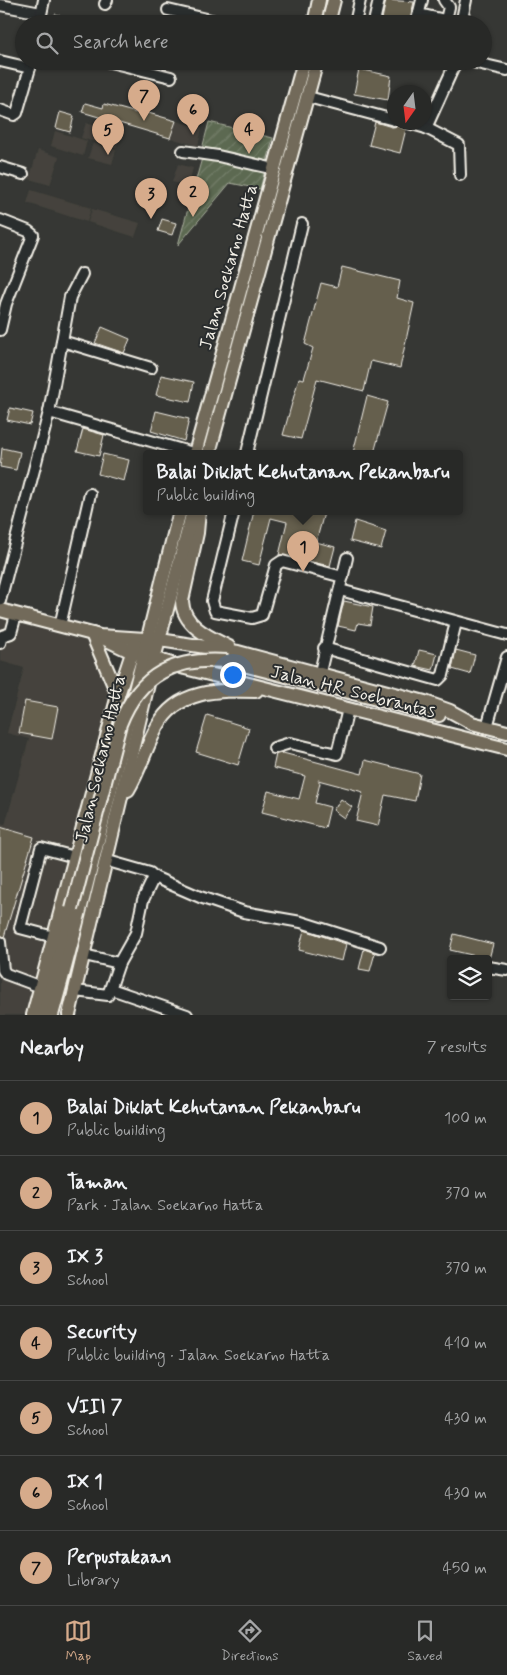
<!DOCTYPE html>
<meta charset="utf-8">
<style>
body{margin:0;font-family:Mynerve,sans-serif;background:#343533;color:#f1f3f6}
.controls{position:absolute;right:15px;bottom:15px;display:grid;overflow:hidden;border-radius:5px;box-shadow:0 1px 4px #0004}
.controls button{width:45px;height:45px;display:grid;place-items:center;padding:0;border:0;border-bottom:1px solid #444544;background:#282927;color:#f1f3f6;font:25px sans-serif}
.compass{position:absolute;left:387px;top:85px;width:45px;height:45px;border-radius:50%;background:#282927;box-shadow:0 1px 4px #0004;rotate:194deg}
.you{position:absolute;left:232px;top:674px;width:18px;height:18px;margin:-12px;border:4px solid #fff;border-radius:50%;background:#1a73e8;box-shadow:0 0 0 8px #1a73e833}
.badge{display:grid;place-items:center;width:32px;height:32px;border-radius:50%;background:#d6ab8b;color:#111;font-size:16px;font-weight:700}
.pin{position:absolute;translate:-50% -41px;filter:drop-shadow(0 1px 2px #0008)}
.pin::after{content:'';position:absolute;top:26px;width:18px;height:15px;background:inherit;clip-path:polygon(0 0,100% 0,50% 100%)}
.popup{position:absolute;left:143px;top:450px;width:320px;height:65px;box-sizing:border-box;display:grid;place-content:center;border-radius:5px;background:#282927;filter:drop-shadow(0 1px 4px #0005);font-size:16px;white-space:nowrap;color:#a5a6a7}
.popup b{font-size:19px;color:#f1f3f6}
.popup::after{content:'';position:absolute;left:50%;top:100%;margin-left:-10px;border:10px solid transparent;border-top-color:#282927}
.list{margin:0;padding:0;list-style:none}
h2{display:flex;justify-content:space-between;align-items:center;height:65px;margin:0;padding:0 20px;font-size:21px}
h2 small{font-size:16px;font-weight:400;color:#a5a6a7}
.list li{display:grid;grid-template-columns:32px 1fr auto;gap:15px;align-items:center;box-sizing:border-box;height:75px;padding:0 20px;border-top:1px solid #444544}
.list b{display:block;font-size:19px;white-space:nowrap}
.list p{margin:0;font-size:16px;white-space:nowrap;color:#a5a6a7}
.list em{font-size:16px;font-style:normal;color:#a5a6a7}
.icon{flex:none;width:28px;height:28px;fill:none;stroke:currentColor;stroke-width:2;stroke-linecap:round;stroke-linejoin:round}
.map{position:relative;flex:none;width:507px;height:1015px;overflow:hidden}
.search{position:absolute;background:#282927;box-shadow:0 1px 4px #0004;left:15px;right:15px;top:15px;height:55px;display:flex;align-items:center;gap:12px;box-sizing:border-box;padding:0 18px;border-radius:28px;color:#a5a6a7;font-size:19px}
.sheet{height:590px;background:#282927}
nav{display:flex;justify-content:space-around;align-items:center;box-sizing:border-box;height:70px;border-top:1px solid #444544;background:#282927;font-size:14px;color:#a5a6a7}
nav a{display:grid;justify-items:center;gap:2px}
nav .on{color:#d6ab8b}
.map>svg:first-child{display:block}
.built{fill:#44433c}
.garden{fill:url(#garden-furrows);stroke:#a8ad9c}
.building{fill:#655e4e;stroke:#f4f1e8}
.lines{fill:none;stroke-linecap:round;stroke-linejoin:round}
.minor-casing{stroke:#f4f1e8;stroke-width:14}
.major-casing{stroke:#f4f1e8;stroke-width:16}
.minor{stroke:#2a2d2e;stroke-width:10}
.major{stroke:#726b5a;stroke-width:12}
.major-bridge-casing{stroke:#f4f1e8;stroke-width:16;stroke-linecap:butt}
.major-bridge{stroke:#726b5a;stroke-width:12}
.labels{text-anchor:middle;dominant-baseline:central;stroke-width:4;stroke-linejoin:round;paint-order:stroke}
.street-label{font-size:18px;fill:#f4f1e8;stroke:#2a2d2e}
</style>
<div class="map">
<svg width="507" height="1015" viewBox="0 0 507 1015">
<defs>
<pattern id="garden-furrows" width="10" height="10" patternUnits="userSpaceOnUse" patternTransform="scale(1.25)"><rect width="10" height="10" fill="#5c6951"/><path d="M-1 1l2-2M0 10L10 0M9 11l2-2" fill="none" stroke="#747f6a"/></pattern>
</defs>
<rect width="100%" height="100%" fill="#363734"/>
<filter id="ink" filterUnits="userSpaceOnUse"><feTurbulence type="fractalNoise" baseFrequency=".02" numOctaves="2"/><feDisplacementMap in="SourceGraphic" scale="10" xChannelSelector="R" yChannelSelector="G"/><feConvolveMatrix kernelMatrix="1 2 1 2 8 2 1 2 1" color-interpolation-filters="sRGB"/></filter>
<g filter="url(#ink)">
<g class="built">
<path d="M176 121 202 128 198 146 170 138Z"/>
<path d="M86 123 121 133 116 148 81 138Z"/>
<path d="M55 131 87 141 83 156 51 146Z"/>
<path d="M93 143 116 150 112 164 88 158Z"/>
<path d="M38 150 59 157 50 185 29 179Z"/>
<path d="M178 164 193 168 188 186 172 182Z"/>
<path d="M31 190 91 208 87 222 27 203Z"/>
<path d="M92 209 140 223 135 237 88 222Z"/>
<path d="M0 613 86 635 114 694 29 1015H0V824L5 825 29 739 7 733 24 668 0 661Z"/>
</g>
<g class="garden">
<path d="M209 122 273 138 266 166 201 153Z"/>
<path d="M202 158 265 170 260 189 230 183 178 245Z"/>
</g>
<g class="building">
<path d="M386 0 414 2 409 24H381Z"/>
<path d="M55 14 82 22V24H52Z"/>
<path d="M359 69 391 76 388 100 354 94Z"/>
<path d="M85 103 103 108 104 104 137 113 138 110 176 121 170 138 82 112Z"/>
<path d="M60 112 74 116 70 132 56 128Z"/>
<path d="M375 122 392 127 400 126 406 129 400 153 369 145Z"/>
<path d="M162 219 176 223 172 235 158 231Z"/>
<path d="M342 267 400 281 397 298 414 303 400 368 371 361 364 391 317 379 301 439 283 435 299 378 304 379 313 348 305 344 321 283 337 287Z"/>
<path d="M102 327 130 339 124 353 95 343Z"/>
<path d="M161 375 194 382 190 402 156 395Z"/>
<path d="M367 396 388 402 374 453H353Z"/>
<path d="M10 408 33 413 30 425 7 420Z"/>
<path d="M156 411 189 419 184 441 151 431Z"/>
<path d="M83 429 104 435 99 456 77 451Z"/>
<path d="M2 448 20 452 16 470 0 467Z"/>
<path d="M103 454 129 460 124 481 98 474Z"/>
<path d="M254 511H317L324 513 316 542 335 547 330 566 279 555 287 522 271 518 259 565 242 561Z"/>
<path d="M355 521 386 531 381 549 350 541Z"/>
<path d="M344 601 373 607 370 625 358 623 356 630 338 626Z"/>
<path d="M419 650 437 654 433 670 415 666Z"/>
<path d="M456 650 475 655 470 674 452 669Z"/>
<path d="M25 701 58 707 52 739 19 733Z"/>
<path d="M207 715 249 728 238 765 196 752Z"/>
<path d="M283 753 362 774 365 760 420 774 415 801 385 795 378 826 356 821 363 792 318 780 320 783 315 803 330 807 325 828 262 812 268 791 299 799 305 776 273 768 276 754Z"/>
<path d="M341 799 352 807 344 818 333 810Z"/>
<path d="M0 827 34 837 4 937 0 935Z"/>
<path d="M304 930 346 944 342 961 299 950Z"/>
<path d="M454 934 493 944 489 959 450 950Z"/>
<path d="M364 949 375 953 370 971 359 969Z"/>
</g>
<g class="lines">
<defs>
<g id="minor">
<path d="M444 0 449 7 445 24"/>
<path d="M105 4 107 0"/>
<path d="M0 5 41 13"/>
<path d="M168 10 228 24"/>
<path d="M419 14 445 20"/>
<path d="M374 22 379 0"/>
<path d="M39 24 44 0"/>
<path d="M355 24 360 0"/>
<path d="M416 24 422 0"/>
<path d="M461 24 466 0"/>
<path d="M0 61 30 68"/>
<path d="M106 61 171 77"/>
<path d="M468 61 507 70"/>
<path d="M308 97 394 120"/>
<path d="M0 110 14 115 17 113 32 61"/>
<path d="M405 122 426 128 455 64 458 61"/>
<path d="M426 128 459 145 460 175"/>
<path d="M183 151 218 156 275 169"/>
<path d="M0 167 23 174"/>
<path d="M0 220 28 231 33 235 6 304 0 330"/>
<path d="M62 341 70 297 82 274"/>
<path d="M49 412 193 453"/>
<path d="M247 453 302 224"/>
<path d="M234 511 212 601 215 611 252 618 262 615 276 565 282 561 343 577"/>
<path d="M340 590 507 635"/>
<path d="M0 601 49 412 62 341 151 368"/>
<path d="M60 626 90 494"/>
<path d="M0 643 2 636 11 633 16 615"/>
<path d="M324 648 438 680 443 675 456 622"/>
<path d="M320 672 347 558"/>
<path d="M487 727 507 657"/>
<path d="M274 748 290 743 337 754 348 709"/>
<path d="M154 877 200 897 244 912 301 922 380 947"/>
<path d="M54 937 20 928 41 848 75 857"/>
<path d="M0 942 3 970 6 974 41 987"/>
<path d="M84 955 119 963 136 933 143 900 154 877 150 873 108 861"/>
<path d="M488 967 507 970"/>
<path d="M111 989 187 1015"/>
<path d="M75 991 108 995 119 963"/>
</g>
<g id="major">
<path d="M314 24 319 0"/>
<path d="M328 24 334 0"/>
<path d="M195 453 304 61"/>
<path d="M209 453 317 61"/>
<path d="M199 511 197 533 182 601C183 626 209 637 229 647"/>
<path d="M0 610 100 636 160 640 238 652 425 702 450 711 472 723 507 732"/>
<path d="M92 634 118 695"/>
<path d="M103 638 132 652 185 668 507 749"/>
<path d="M228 661 439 715"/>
<path d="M128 790C140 770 146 747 157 727 177 689 219 690 256 691"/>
<path d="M33 1015 118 695 135 644"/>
<path d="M44 1015 72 909"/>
<path d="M52 1015C99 848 136 679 180 511"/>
<path d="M69 1015 154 659 193 511"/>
</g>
</defs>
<use href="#minor" class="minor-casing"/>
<use href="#major" class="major-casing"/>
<use href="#minor" class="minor"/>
<use href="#major" class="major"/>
<defs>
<path id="major-bridge" d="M72 909 120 724C140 673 176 657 228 661"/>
</defs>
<use href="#major-bridge" class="major-bridge-casing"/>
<use href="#major-bridge" class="major-bridge"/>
</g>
</g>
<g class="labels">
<g class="street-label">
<text transform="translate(229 267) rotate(-74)">Jalan Soekarno Hatta</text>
<text transform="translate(353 692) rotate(14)">Jalan HR. Soebrantas</text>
<text transform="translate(101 759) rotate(-77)">Jalan Soekarno Hatta</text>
</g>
</g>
</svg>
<div class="controls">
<button><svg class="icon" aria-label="layers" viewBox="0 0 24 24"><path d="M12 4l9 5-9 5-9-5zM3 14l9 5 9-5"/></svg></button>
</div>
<svg class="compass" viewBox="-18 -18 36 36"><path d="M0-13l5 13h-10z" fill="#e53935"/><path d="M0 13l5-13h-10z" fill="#a5a6a7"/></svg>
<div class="you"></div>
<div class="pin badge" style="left:303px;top:572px">1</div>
<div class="popup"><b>Balai Diklat Kehutanan Pekanbaru</b>Public building</div>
<div class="pin badge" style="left:193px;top:217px">2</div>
<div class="pin badge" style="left:151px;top:219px">3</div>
<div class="pin badge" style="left:249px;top:154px">4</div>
<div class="pin badge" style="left:108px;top:155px">5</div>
<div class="pin badge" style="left:193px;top:135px">6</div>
<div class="pin badge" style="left:144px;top:121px">7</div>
<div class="search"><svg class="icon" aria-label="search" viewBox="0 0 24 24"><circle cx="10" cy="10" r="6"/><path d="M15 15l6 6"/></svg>Search here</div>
</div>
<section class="sheet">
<h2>Nearby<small>7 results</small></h2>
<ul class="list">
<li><span class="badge">1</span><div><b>Balai Diklat Kehutanan Pekanbaru</b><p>Public building</p></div><em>100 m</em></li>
<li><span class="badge">2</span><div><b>Taman</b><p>Park · Jalan Soekarno Hatta</p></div><em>370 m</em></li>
<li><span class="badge">3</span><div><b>IX 3</b><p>School</p></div><em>370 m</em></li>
<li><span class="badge">4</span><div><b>Security</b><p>Public building · Jalan Soekarno Hatta</p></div><em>410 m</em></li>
<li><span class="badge">5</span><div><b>VIII 7</b><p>School</p></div><em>430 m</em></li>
<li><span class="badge">6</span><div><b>IX 1</b><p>School</p></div><em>430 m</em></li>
<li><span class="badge">7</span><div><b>Perpustakaan</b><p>Library</p></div><em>450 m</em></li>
</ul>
</section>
<nav>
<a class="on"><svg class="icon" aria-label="map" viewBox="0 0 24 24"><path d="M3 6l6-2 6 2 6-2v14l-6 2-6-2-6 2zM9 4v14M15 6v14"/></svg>Map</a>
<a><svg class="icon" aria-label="directions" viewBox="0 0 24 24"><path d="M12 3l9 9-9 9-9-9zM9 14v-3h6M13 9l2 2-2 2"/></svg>Directions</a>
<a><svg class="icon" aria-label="saved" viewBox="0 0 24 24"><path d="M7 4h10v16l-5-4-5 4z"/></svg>Saved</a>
</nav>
